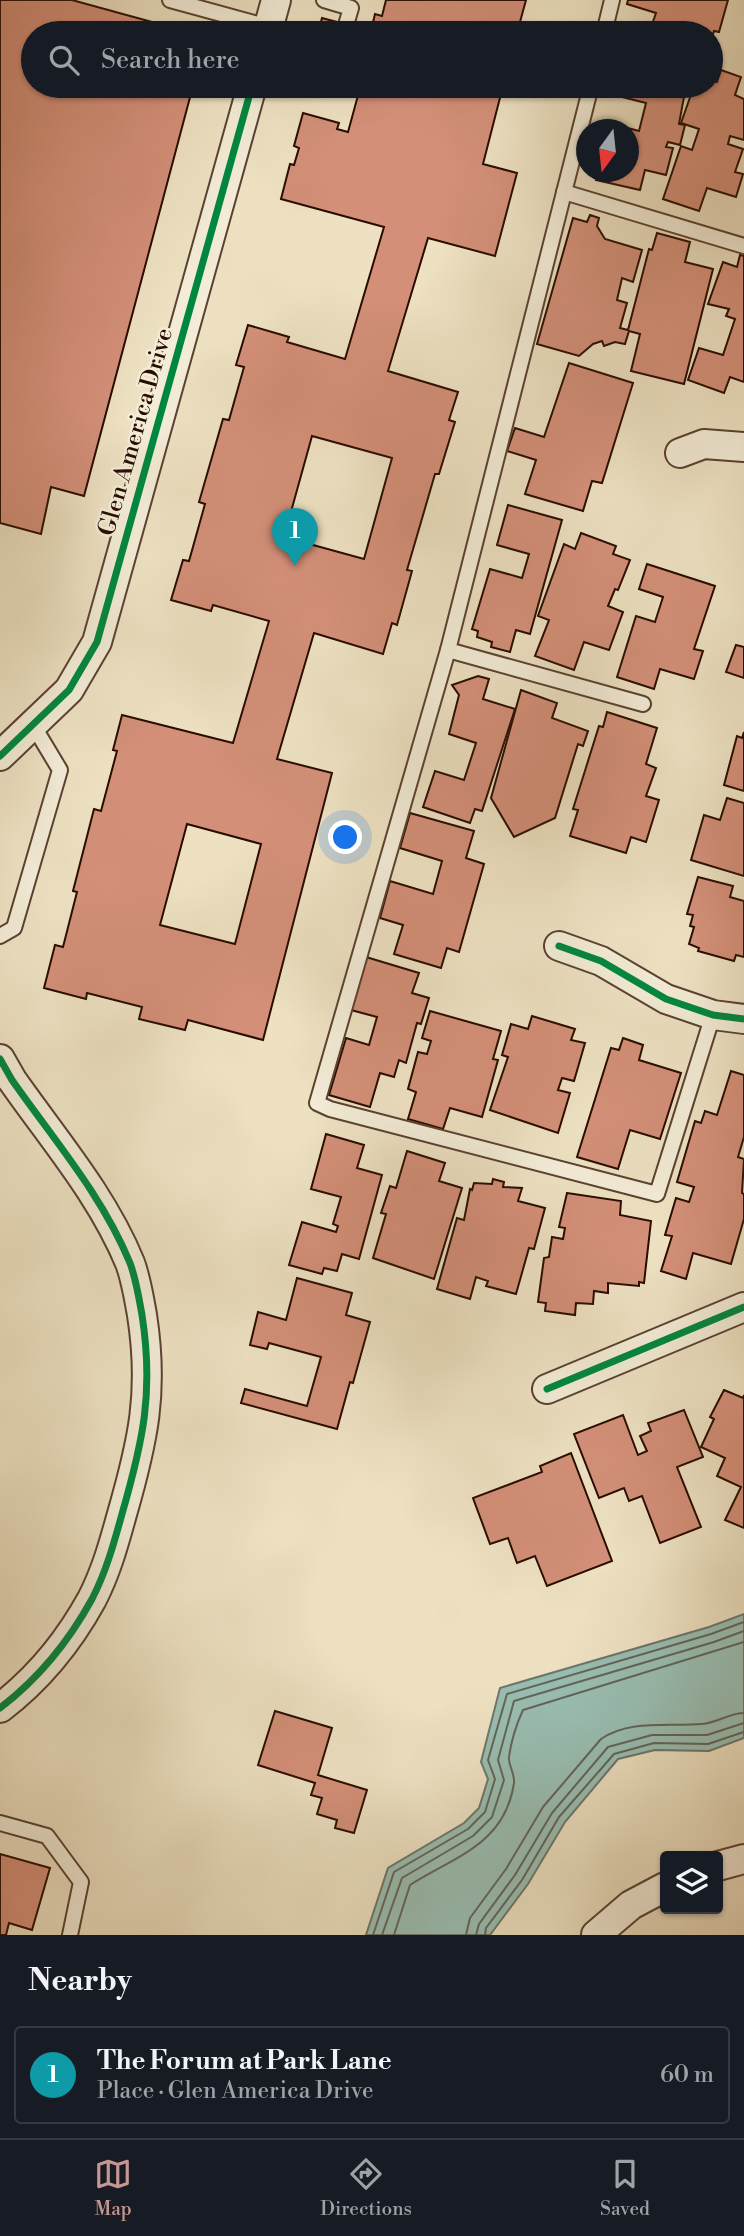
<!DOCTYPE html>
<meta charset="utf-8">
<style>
body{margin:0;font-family:"Libre Bodoni",serif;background:#242831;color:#f1f3f6}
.controls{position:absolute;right:21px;bottom:21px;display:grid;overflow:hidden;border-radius:7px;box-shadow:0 2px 5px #0004}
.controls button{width:63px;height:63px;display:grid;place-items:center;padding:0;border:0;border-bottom:2px solid #363941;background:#171b24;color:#f1f3f6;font:35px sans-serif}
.compass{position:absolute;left:576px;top:119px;width:63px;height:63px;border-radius:50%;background:#171b24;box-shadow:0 2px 5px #0004;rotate:195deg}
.you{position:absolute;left:346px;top:838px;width:24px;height:24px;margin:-18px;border:5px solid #fff;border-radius:50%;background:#1a73e8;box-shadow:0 0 0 10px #1a73e833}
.badge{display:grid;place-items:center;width:46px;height:46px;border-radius:50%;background:#c59692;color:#fff;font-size:23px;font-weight:700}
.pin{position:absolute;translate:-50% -58px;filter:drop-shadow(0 2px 4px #0008)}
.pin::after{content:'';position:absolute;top:37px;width:24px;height:21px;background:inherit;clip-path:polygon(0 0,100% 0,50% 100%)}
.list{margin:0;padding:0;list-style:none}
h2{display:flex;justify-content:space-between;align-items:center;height:91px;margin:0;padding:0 28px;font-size:30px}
h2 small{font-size:23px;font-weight:400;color:#9ea1a6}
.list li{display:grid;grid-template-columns:46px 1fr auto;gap:21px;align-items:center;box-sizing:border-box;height:98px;margin:0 14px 14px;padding:0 14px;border:2px solid #363941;border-radius:7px}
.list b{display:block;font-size:26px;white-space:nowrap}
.list p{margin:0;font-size:23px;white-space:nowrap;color:#9ea1a6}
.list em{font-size:23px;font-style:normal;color:#9ea1a6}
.icon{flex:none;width:38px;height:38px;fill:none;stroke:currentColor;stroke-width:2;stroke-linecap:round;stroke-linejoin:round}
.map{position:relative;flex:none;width:744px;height:1935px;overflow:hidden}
.search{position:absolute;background:#171b24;box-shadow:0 2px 5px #0004;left:21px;right:21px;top:21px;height:77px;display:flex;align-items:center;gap:18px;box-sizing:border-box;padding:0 24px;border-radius:38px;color:#9ea1a6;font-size:26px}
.sheet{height:203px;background:#171b24}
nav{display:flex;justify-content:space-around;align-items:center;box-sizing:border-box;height:98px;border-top:2px solid #363941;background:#171b24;font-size:19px;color:#9ea1a6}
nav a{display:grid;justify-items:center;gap:4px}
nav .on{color:#c59692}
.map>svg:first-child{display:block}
.water{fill:#99beb2;stroke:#6c776b;stroke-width:2}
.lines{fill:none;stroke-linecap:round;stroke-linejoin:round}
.shore{stroke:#616559;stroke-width:2}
.building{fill:#d38f78;stroke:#290c00;stroke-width:2;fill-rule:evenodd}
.lane-casing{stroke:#5a4130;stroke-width:18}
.street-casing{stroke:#5a4130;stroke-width:32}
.lane{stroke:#f3ecd7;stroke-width:14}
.street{stroke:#f3ecd7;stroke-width:28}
.cycleway-casing{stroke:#f3ecd7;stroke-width:11}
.cycleway{stroke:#00873e;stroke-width:7}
.labels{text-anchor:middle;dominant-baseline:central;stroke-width:5;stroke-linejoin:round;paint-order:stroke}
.street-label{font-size:24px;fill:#290c00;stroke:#f3ecd7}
</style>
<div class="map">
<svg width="744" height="1935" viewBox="0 0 744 1935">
<rect width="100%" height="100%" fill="#ede1c2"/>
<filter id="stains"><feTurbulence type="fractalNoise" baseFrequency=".00286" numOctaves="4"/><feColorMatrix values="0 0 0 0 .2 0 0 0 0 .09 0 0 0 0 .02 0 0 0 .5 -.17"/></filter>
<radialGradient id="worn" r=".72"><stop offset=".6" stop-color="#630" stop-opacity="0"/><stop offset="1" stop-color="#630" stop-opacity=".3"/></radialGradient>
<path class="water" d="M744 1614V1738L709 1751 655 1750 618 1759 565 1822 528 1884 490 1935H366L388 1868 464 1823 479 1808 488 1779 481 1762 500 1688 709 1627Z"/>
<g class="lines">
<g class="shore">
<path d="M373 1935 394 1872 468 1829 485 1812 495 1779 488 1760 507 1694 711 1634 744 1622"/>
<path d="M382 1935 402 1878 473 1836 492 1817 504 1780 498 1760 514 1701 714 1642 744 1631"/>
<path d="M394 1935 410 1885C456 1856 505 1844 514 1783 515 1773 508 1765 509 1757 511 1742 517 1723 523 1710L744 1642"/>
<path d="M466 1935 470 1918 506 1869 543 1807 601 1739C630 1719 669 1727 702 1724 717 1723 729 1713 744 1713"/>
<path d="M476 1935 479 1924 515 1875 552 1813 608 1747 652 1735H707L744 1723"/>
<path d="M485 1935 486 1928 522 1880 559 1817 614 1754 654 1743 708 1744 744 1732"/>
</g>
</g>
<g class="building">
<path d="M0 0H72L192 33H33V86H193L84 496 51 487 41 534 0 523Z"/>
<path d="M386 0H526L517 33H318L322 18 371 31 375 14 382 16Z"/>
<path d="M628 0H728L719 32 714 31 711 41V33H649L656 13 627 4Z"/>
<path d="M721 70 741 77 735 95 744 99V140L730 136 728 144 743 149 735 172 743 174 736 197 707 188 699 211 663 199 681 146 692 150 699 129 681 123 694 86H711V80L717 82Z"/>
<path d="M356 86H503L483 164 517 173 495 256 428 238 388 371 458 392 449 420 455 422 439 474H435L407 570 412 571 397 625 392 623 383 654 314 633 277 759 332 773 263 1040 188 1020 185 1030 139 1019 142 1007 87 993 86 999 44 988 55 945 63 947 77 892 73 891 94 809 101 811 117 751 113 750 122 715 233 743 269 621 213 605 211 611 171 600 183 560 189 561 205 504 199 502 223 419 229 420 244 367 236 365 248 325 289 337 287 342 345 359 384 227 281 199 290 164 294 165 299 148 294 146 303 113 339 123 337 129 348 132 360 88ZM312 436 392 458 364 559 284 537ZM187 824 261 844 235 944 160 925Z"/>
<path d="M620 86H686L679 124 685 125 680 145 668 142 666 147 673 148 666 175 645 170 640 190 596 180 598 172H628V130H608L609 123 639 131 646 103 618 96Z"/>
<path d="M590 215 599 218 597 226 605 239 642 250 633 282 622 278 617 300 627 303 620 328 628 330 649 249 652 250 657 233 690 242 685 262 713 269 684 384 631 371 640 334 629 331 625 344 615 342 604 346 602 341 593 344 579 356 537 344 573 218 587 222Z"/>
<path d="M740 255 744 256V382L730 377 724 393 688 380 699 348 723 355 735 319 726 316 729 309 708 304 723 262 737 267Z"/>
<path d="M569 363 633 383 602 483 592 481 583 511 525 494 536 460 507 451 515 428 544 437Z"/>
<path d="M508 505 562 520 530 634 516 630 510 652 491 647 492 642 477 637 478 631 472 629 490 569 522 578 529 554 497 545Z"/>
<path d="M581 533 616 546 613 554 630 560 618 590 615 589 608 606 623 612 609 650 584 642 574 670 535 656 549 620 538 616 564 544 575 549Z"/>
<path d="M647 564 715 586 694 649 703 651 694 679 660 669 654 689 617 677 636 616 655 622 663 597 639 589Z"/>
<path d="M736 645 744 647V678L726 672Z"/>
<path d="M478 676 489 679 483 699 515 709 482 811 475 809 470 823 423 807 435 771 464 780 476 743 449 734 459 695 452 685Z"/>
<path d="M521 690 557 703 552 718 588 731 583 746 578 744 555 818 514 837 491 798Z"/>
<path d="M607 712 657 728 646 764 656 768 646 796 659 800 646 842 631 837 626 853 570 836 578 810 573 809 599 726 603 727Z"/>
<path d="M744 732V791L724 785 737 736 742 738Z"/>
<path d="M727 798 744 803V876L691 860 704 815 720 820Z"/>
<path d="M410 813 474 831 466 858 484 864 459 952 447 948 441 968 394 954 403 925 380 918 390 881 433 894 442 861 400 848Z"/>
<path d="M698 877 733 886 730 897 744 901V957L736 955 734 961 698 951 699 948 689 944 694 927 690 926 693 915 687 914Z"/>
<path d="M366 957 419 973 412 993 429 998 421 1024 417 1023 406 1063 399 1060 394 1077 380 1073 370 1107 329 1095 346 1038 369 1045 377 1017 351 1010Z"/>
<path d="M430 1011 501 1031 493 1059 498 1060 482 1117 450 1108 443 1129 408 1119 416 1092 408 1089 418 1052 427 1054 431 1041 422 1038Z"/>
<path d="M532 1016 575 1029 571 1040 585 1043 574 1081 562 1078 558 1090 570 1093 558 1133 490 1110 508 1057 502 1055 511 1024 528 1029Z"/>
<path d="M623 1038 643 1045 639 1060 681 1073 660 1139 630 1130 618 1169 577 1157 611 1048 619 1050Z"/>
<path d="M731 1071 744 1075V1137L738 1157 744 1159 742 1193 744 1194V1219L731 1264 693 1253 686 1279 661 1271 672 1236 665 1235 676 1198 689 1202 694 1187 677 1182 695 1121 701 1123 705 1111 717 1115Z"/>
<path d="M326 1134 364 1145 357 1168 382 1175 359 1259 342 1254 337 1271 324 1268 322 1274 289 1265 302 1222 336 1232 338 1226 333 1224 341 1197 311 1189Z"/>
<path d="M407 1151 445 1163 439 1181 462 1188 434 1279 373 1258 386 1214 381 1213 390 1186 396 1188Z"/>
<path d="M493 1179 504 1182 503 1187 522 1188 518 1201 545 1208 534 1249 529 1248 516 1294 486 1286 488 1281 476 1277 470 1299 437 1289 457 1218 464 1220 470 1189 472 1190 474 1183 492 1184Z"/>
<path d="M567 1193 621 1201 620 1215 651 1221 644 1283 639 1282V1286L608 1283V1293L594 1291 593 1304 576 1303 575 1315 545 1311 546 1303 538 1302 544 1258 549 1257 552 1237 563 1239 565 1228 559 1227Z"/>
<path d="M297 1278 352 1293 346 1315 370 1322 353 1383 350 1382 337 1429 241 1403 245 1389 307 1406 321 1357 269 1343 267 1349 250 1345 258 1312 286 1320Z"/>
<path d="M724 1390 743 1398 744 1395V1528L725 1520 741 1487 717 1476 725 1458 701 1447 714 1419 710 1417Z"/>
<path d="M684 1410 703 1457 677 1467 701 1527 660 1543 642 1496 629 1501 624 1488 599 1498 574 1434 623 1415 638 1455 647 1451 640 1436 651 1431 648 1423Z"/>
<path d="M571 1453 612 1561 547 1586 535 1556 517 1563 508 1538 490 1544 473 1498 542 1472 540 1466Z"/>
<path d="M275 1711 332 1728 318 1775 367 1790 354 1833 335 1828 337 1820 317 1814 322 1798 311 1795 315 1783 258 1765Z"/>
<path d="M0 1854 50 1868 32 1930 9 1923 6 1935H0Z"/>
</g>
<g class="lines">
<defs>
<g id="lane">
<path d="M170 0 269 27"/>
<path d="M324 0 351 8 346 25"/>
<path d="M604 33 612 0"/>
<path d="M591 86 448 650 643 704"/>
<path d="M564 192 744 246"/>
<path d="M448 650 317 1103 330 1109 657 1194 713 1015"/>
<path d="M0 936 14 928 60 770 33 725"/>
<path d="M0 1823 47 1836 81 1882 70 1935"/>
</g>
<g id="street">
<path d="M267 33 276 0"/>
<path d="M680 453 704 444 744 447"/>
<path d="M0 756 69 690 97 642 252 86"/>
<path d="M559 946 601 961 666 999 713 1015 744 1019"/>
<path d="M0 1059 12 1080C54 1140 102 1195 130 1263 136 1279 139 1298 142 1315 154 1392 143 1441 122 1514 114 1543 106 1572 92 1599 69 1641 38 1679 0 1708"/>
<path d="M547 1389 744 1307"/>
<path d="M718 1866 744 1859"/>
<path d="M596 1935 631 1905 665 1887"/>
</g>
</defs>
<use href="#lane" class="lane-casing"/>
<use href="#street" class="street-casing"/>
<use href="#lane" class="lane"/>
<use href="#street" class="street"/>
<defs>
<g id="cycleway">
<path d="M0 756 69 690 97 642 252 86"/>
<path d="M559 946 601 961 666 999 713 1015 744 1019"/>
<path d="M0 1059 12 1080C54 1140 102 1195 130 1263 136 1279 139 1298 142 1315 154 1392 143 1441 122 1514 114 1543 106 1572 92 1599 69 1641 38 1679 0 1708"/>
<path d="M547 1389 744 1307"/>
</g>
</defs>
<use href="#cycleway" class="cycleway-casing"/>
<use href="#cycleway" class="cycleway"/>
</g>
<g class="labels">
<g class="street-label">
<text transform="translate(136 432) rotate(-74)">Glen America Drive</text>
</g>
</g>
<rect width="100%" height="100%" filter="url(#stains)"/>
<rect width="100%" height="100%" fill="url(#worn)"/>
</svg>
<div class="controls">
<button><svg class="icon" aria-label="layers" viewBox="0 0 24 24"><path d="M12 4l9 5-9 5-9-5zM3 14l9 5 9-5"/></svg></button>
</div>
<svg class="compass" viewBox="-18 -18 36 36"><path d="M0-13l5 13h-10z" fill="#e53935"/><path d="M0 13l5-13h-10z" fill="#9ea1a6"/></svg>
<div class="you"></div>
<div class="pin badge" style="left:295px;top:566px;background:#0f9aa8">1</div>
<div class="search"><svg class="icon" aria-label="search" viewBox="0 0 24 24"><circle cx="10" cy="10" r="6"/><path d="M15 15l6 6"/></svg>Search here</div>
</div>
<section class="sheet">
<h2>Nearby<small></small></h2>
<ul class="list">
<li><span class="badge" style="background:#0f9aa8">1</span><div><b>The Forum at Park Lane</b><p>Place · Glen America Drive</p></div><em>60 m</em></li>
</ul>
</section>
<nav>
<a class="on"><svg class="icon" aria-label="map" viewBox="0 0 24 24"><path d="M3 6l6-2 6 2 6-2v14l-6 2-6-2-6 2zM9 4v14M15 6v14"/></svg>Map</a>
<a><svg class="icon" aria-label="directions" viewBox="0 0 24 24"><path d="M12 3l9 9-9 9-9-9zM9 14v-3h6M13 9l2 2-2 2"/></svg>Directions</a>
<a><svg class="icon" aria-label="saved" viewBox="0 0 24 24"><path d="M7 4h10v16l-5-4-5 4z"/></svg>Saved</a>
</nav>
